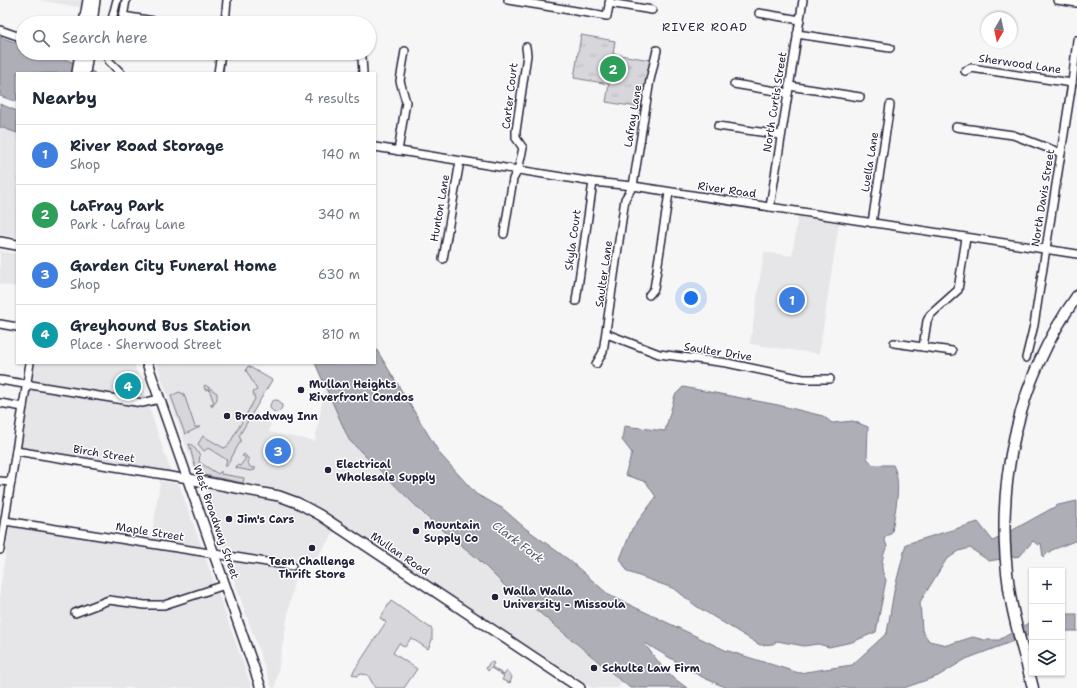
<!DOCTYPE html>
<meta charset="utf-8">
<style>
body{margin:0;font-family:"Shantell Sans",sans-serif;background:#f2f2f3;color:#1f2937}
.controls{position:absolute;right:12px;bottom:12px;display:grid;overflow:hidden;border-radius:0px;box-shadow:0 1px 3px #0004}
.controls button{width:36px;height:36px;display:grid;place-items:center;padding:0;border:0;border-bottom:1px solid #e0e1e3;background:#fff;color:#1f2937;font:20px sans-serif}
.compass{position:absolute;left:981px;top:12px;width:36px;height:36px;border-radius:50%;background:#fff;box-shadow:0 1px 3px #0004;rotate:189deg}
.you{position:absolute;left:691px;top:298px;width:14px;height:14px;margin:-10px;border:3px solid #fff;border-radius:50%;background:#1a73e8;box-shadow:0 0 0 6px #1a73e833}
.badge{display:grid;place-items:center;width:26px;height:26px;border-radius:50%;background:#0f766e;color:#fff;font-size:13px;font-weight:700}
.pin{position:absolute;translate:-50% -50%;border:2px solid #fff;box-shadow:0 1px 4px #0006}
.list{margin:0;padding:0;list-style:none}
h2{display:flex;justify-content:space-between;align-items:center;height:52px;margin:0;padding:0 16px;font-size:17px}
h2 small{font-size:13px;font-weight:400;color:#747a83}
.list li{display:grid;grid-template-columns:26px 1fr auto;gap:12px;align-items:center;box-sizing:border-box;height:60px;padding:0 16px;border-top:1px solid #e0e1e3}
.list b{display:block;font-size:15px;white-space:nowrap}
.list p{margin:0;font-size:13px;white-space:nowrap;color:#747a83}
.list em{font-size:13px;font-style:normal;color:#747a83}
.icon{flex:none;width:22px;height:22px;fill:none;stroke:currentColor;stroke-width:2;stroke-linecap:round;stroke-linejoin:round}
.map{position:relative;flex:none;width:1077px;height:688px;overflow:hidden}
.search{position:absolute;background:#fff;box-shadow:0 1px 3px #0004;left:16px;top:16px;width:360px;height:44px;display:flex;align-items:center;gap:10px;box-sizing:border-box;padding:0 14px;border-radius:22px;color:#747a83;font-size:15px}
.panel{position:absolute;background:#fff;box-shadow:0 1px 3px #0004;left:16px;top:72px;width:360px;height:292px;border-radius:0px}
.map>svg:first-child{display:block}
.built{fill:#e6e6e9}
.green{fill:#d7d7db;stroke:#7c7c8b}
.park{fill:url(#park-tufts);stroke:#7c7c8b}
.water{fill:#aeaeb7;stroke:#767685}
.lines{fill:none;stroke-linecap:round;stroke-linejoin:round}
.stream{stroke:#767685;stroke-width:1.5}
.minor-casing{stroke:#22223b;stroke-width:10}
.major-casing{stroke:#22223b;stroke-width:12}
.highway-casing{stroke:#22223b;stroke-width:13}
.minor{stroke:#fff;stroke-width:7}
.major{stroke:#fff;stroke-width:9}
.highway{stroke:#fff;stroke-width:10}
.poi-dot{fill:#22223b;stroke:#fff;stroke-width:1.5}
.labels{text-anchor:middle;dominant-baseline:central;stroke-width:3;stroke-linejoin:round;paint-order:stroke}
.street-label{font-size:11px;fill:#22223b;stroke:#fff}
.poi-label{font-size:11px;font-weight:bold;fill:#22223b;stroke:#fff;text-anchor:start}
.neighbourhood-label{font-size:12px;letter-spacing:1px;fill:#22223b;stroke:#fff}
.water-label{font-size:12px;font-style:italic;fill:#5a5a6d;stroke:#fff}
</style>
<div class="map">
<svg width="1077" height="688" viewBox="0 0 1077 688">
<defs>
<pattern id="park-tufts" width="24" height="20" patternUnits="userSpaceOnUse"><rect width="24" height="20" fill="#d7d7db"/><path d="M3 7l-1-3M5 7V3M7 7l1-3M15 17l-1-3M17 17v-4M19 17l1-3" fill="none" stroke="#b8b8bd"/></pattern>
</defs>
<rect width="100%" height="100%" fill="#f6f6f7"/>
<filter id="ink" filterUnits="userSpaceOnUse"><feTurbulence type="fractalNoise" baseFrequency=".025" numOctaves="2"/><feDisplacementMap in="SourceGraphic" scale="8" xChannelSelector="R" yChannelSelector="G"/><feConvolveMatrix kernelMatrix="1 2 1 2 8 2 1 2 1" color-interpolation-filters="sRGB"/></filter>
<g filter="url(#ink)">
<g class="built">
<path d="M39 0H85L83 8Z"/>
<path d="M0 127 17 133V237L0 235Z"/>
<path d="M798 216 839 223 819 354 750 344 764 252 792 256Z"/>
<path d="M0 251 17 254V287L0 284Z"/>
<path d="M35 363H134L171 472 20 449Z"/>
<path d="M156 363H243L272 380 249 419 271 423 269 432 315 441 325 385 349 440 427 518 477 558 509 590 529 604 622 682 618 688H592L305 499 278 490 197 476Z"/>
<path d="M160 481 179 484 252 688H0V589L9 530 13 520 151 541Z"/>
<path d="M210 490 277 499 302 509 336 530 311 565 227 552 222 547 205 499 206 492Z"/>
<path d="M234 562 296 569 275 688H272L229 566Z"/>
</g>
<g class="green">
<path d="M248 366 272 380 239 436 241 440 227 466H225L227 460 208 448 204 451 198 444 203 436 224 448 228 446 255 399 253 392 257 390 246 370Z"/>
<path d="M205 385 217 393V399L212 407 210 404 214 403 209 389 205 390 204 386Z"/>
<path d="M179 392 184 394 195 427H200L185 434 171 396Z"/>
<circle cx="276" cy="406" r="6"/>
<path d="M189 444 192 445 200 455 199 462 218 474 221 471V474L244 478 243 483 199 474C194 468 192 453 189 444Z"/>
<path d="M244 454 249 459 247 462 251 468 255 467V470L251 471 236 468 237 465 240 466 246 458 242 456Z"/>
<path d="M391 601 432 629V640L428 649 411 638 405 647 399 643 393 653 417 669 404 688H375L368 675 362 674 356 676 352 674 386 622 380 618Z"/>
<path d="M490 662 494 663 492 667 504 675 507 671 512 677 510 683 502 680 504 676 491 668 488 671 486 668Z"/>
</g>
<path class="park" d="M581 35 615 41 613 54 651 60 643 108 606 102 609 84 574 78Z"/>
<g class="water">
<path d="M0 37 23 45V53H47L75 63 95 73H17V102L0 96Z"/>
<path d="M0 104 17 111V133L0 127Z"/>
<path d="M375 347 440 454 476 494 502 508 525 528 569 560 609 595 725 650 799 673 852 665 887 633 894 591 906 544 978 522 993 541 1058 505 1077 501V540L1052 550 1043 557 1041 543 1038 545 1033 541 1020 556 989 561 970 548 959 551 946 560 920 602 922 630 929 641 947 645 973 637 984 640H999L1032 621V634L966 659 938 676 904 688H727L702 677 645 643 646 646 667 673 687 688H630L529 604 509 590 477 558 428 518 349 440 315 363H375Z"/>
<path d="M683 387 778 405 823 416 832 423 853 421 868 427 867 458 873 465H893C903 485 894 512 892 533L884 538 887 546C882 558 879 568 886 580L876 632 852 642 829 647 818 644 804 646 777 641 773 644 760 645 696 606 675 589 628 572 620 559 632 529 656 497 646 482 625 475 632 453 622 440 624 426 665 431 675 395Z"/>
<rect x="1062" y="614" width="15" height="17"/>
</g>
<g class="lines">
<path class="stream" d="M223 73 225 53"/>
<defs>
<g id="minor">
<path d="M508 0 607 16 610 0"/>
<path d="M1057 0 1077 3"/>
<path d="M609 3 652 10"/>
<path d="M759 13 800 20"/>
<path d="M123 16 166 23"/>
<path d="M111 23 117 0"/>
<path d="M122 23 126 0"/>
<path d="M225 23 227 0"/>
<path d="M0 30 23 38"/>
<path d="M797 34 890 48"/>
<path d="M106 53 109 61 121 73"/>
<path d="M356 53 362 58 363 73"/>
<path d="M965 71 971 68 1072 83"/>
<path d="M218 73 221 53"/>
<path d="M734 84 788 93"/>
<path d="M789 86 860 97"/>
<path d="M718 126 781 135"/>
<path d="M956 127 1013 135 1061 153"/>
<path d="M375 147 593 182 633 186 1077 254"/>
<path d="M398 151 406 102 400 81 405 51"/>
<path d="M770 207 803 0"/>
<path d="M872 223 890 105"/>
<path d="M504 234 513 179 518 170 523 148 516 138V131L527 55 526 47"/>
<path d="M443 259 460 161"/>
<path d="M649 295 654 289 669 193"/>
<path d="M576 301 593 182"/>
<path d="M0 324 17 327"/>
<path d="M607 334 659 354 727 363 803 379H830"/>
<path d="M894 343 952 351"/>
<path d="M923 347 927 321 930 315 958 290 966 238"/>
<path d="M1026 358 1034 325 1072 83 1077 40"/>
<path d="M596 364 603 352 625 199 633 186 650 80 657 50"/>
<path d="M0 380 142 403 160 399"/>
<path d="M0 403 23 407"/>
<path d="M16 451 189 479"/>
<path d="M0 481 11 482"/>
<path d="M5 521 292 566"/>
<path d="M0 550 30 363"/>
<path d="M75 613 109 600 145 605H164L225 585"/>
</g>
<g id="major">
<path d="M84 23 88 0"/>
<path d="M92 23 95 0"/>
<path d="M77 73 80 53"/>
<path d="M85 73 88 53"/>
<path d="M0 242 17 245"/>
<path d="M147 363 261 688"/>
<path d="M189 479 279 496 298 503 320 515 580 688"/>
</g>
<path id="highway" d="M1033 688C1025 655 1013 621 1009 588 994 486 1017 380 1077 296"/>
</defs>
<use href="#minor" class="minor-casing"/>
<use href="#major" class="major-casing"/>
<use href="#highway" class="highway-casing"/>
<use href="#minor" class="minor"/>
<use href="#major" class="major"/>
<use href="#highway" class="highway"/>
</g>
</g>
<g class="poi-dot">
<circle cx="301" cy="390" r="4"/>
<circle cx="227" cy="416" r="4"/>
<circle cx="328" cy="470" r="4"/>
<circle cx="229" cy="519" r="4"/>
<circle cx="416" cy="531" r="4"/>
<circle cx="312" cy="548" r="4"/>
<circle cx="495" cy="597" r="4"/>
<circle cx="594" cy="668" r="4"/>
</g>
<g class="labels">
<g class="street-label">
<text transform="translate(1020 64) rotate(8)">Sherwood Lane</text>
<text transform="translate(510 96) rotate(-83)">Carter Court</text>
<text transform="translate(775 102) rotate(-81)">North Curtis Street</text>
<text transform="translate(633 116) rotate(-81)">Lafray Lane</text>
<text transform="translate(870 162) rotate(-81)">Luella Lane</text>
<text transform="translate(727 190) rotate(8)">River Road</text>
<text transform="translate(1043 198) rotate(-81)">North Davis Street</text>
<text transform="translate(440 208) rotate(-80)">Hunton Lane</text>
<text transform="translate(573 240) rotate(-82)">Skyla Court</text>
<text transform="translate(604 274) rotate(-82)">Saulter Lane</text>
<text transform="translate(718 352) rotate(9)">Saulter Drive</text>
<text transform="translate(104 454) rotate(9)">Birch Street</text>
<text transform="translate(216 522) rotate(71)">West Broadway Street</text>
<text transform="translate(150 532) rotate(9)">Maple Street</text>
<text transform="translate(400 554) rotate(34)">Mullan Road</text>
</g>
<g class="poi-label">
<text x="309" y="384">Mullan Heights<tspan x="309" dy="13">Riverfront Condos</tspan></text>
<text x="235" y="416">Broadway Inn</text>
<text x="336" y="464">Electrical<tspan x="336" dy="13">Wholesale Supply</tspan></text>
<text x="237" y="519">Jim's Cars</text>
<text x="424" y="525">Mountain<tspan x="424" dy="13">Supply Co</tspan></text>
<text x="312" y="561" text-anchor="middle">Teen Challenge<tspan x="312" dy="13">Thrift Store</tspan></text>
<text x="503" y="591">Walla Walla<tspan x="503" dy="13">University - Missoula</tspan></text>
<text x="602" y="668">Schulte Law Firm</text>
</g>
<g class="neighbourhood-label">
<text x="705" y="27">RIVER ROAD</text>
</g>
<g class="water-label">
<text transform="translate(518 542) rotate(37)">Clark Fork</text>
</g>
</g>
</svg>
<div class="controls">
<button>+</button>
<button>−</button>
<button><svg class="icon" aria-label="layers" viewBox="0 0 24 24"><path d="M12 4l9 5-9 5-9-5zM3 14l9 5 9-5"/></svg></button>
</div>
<svg class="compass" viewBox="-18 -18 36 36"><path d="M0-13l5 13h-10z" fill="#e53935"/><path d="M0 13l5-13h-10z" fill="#747a83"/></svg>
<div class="you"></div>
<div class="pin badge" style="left:792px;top:300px;background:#3f7fe0">1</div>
<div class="pin badge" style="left:613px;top:69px;background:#2e9e5b">2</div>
<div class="pin badge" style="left:278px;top:451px;background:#3f7fe0">3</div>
<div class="pin badge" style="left:128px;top:386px;background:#0f9aa8">4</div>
<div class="search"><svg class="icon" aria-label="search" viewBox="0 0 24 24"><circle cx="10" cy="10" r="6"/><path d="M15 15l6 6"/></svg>Search here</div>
<section class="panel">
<h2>Nearby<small>4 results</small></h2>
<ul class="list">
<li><span class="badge" style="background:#3f7fe0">1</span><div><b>River Road Storage</b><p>Shop</p></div><em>140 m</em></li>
<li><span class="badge" style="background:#2e9e5b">2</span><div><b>LaFray Park</b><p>Park · Lafray Lane</p></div><em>340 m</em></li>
<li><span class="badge" style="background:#3f7fe0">3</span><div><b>Garden City Funeral Home</b><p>Shop</p></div><em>630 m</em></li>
<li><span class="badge" style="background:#0f9aa8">4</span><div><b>Greyhound Bus Station</b><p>Place · Sherwood Street</p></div><em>810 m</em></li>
</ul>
</section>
</div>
